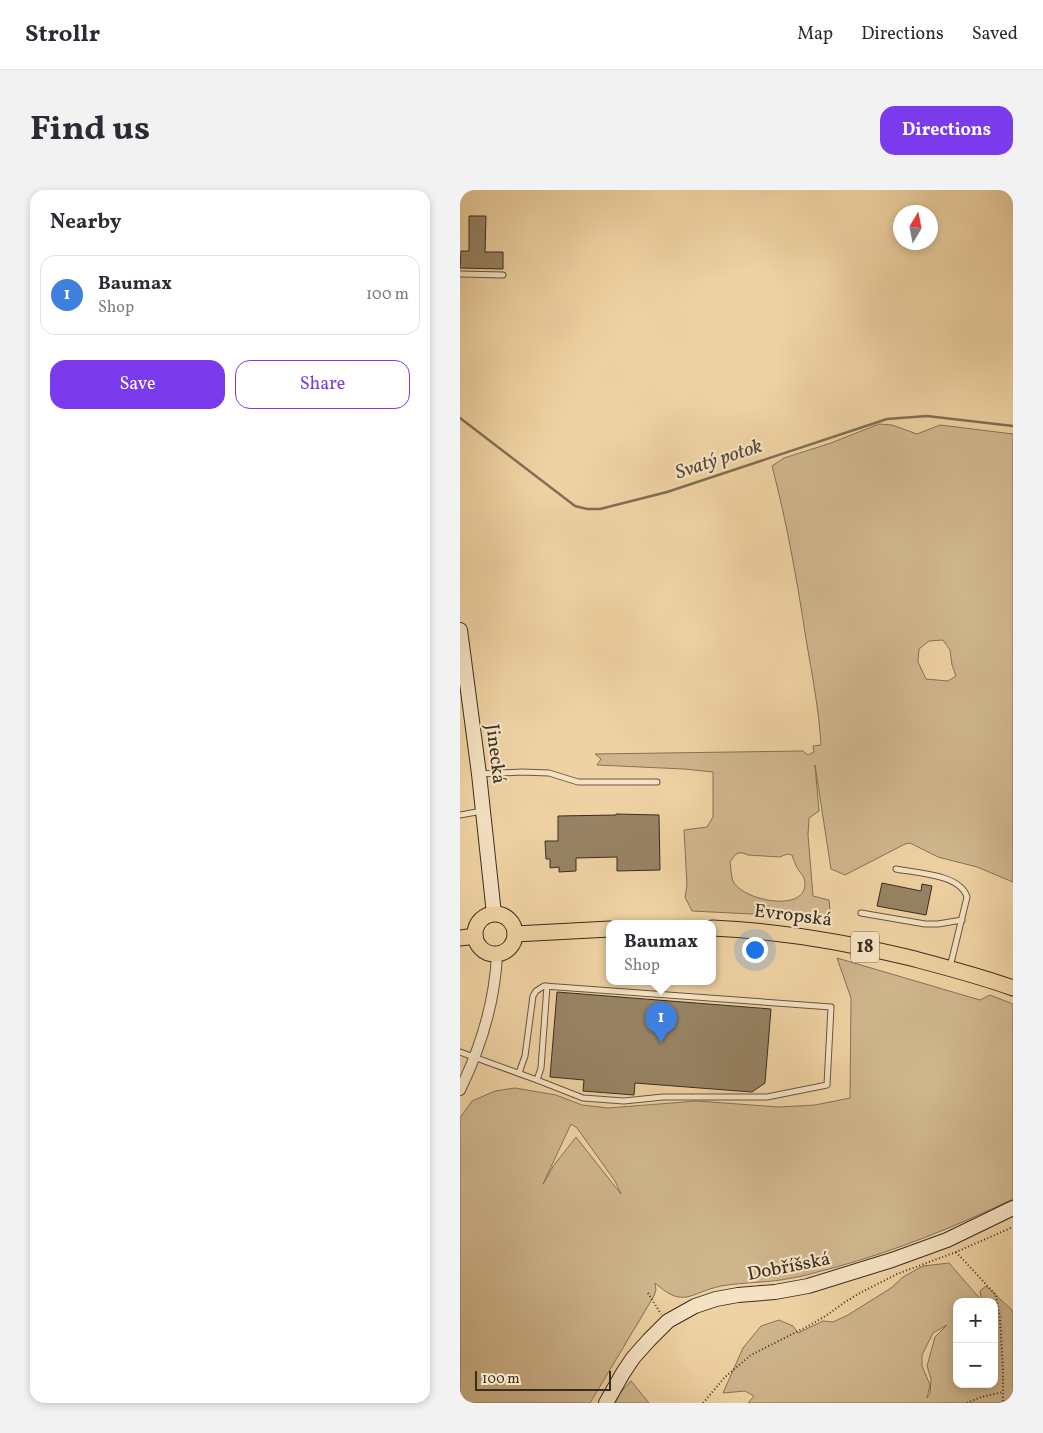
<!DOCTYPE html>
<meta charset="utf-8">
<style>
body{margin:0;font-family:Vollkorn,serif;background:#f2f2f3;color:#2b2b33}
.controls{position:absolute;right:15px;bottom:15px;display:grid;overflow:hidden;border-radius:10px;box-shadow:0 2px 8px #0003}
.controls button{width:45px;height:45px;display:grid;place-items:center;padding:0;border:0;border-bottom:1px solid #e1e1e2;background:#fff;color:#2b2b33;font:25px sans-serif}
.compass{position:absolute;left:433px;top:15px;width:45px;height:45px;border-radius:50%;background:#fff;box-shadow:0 2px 8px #0003;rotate:10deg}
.scale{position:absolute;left:15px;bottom:12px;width:136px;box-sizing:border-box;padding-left:5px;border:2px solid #382d20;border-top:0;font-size:14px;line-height:18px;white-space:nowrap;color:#382d20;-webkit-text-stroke:4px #f5e2c3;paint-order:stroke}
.you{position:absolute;left:294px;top:759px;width:18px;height:18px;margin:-12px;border:4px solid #fff;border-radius:50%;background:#1a73e8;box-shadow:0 0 0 8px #1a73e833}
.badge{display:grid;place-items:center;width:32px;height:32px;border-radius:50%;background:#7c3aed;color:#fff;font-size:16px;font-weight:700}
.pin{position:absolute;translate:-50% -41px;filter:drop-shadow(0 1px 2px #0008)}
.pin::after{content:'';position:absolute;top:26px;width:18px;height:15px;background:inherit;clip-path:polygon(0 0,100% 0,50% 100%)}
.popup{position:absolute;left:146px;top:730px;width:110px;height:65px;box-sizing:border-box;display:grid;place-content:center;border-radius:10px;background:#fff;filter:drop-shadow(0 1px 4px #0005);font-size:16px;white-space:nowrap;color:#7c7c81}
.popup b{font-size:19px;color:#2b2b33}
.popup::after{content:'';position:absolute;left:50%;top:100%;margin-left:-10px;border:10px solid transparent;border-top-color:#fff}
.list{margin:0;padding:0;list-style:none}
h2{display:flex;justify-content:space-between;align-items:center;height:65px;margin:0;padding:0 20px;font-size:21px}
h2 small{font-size:16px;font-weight:400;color:#7c7c81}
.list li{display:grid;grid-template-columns:32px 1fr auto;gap:15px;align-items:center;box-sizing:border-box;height:80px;margin:0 10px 10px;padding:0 10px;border:1px solid #e1e1e2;border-radius:15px}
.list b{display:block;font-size:19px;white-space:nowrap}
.list p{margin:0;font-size:16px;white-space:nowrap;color:#7c7c81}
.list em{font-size:16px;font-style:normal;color:#7c7c81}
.actions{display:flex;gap:10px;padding:15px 20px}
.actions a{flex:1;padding:11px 0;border:1px solid #7c3aed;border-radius:15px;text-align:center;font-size:18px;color:#7c3aed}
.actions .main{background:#7c3aed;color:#fff}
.map{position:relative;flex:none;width:553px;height:1213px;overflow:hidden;border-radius:15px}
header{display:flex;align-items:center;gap:30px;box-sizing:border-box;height:70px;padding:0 25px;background:#fff;border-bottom:1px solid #e1e1e2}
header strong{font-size:24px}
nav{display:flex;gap:28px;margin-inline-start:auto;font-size:18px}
.intro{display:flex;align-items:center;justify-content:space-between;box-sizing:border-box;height:120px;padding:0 30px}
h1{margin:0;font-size:35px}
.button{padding:12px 22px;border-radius:15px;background:#7c3aed;color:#fff;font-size:18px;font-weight:700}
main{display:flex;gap:30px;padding:0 30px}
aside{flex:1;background:#fff;border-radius:15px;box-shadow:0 2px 8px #0003}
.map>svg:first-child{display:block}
.green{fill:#d0b68d;stroke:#847256;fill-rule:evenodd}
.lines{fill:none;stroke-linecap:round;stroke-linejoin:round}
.stream{stroke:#816e54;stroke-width:2.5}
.building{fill:#978364;stroke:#382d20}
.lane-casing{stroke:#665641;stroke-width:7}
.street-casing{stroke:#665641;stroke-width:12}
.secondary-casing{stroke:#382d20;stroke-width:16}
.primary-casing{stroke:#382d20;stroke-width:17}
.path{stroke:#382d20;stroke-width:2;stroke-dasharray:1 2.5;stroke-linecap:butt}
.lane{stroke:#f5e2c3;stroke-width:5}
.street{stroke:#f5e2c3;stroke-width:10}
.secondary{stroke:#f5e2c3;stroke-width:14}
.primary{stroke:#efd2a3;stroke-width:15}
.labels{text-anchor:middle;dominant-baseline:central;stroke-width:4.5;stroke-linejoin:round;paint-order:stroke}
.shield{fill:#f5e2c3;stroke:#716351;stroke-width:1}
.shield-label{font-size:18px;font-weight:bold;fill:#382d20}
.street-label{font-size:19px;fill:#382d20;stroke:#f5e2c3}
.water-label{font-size:20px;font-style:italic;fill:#564836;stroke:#f5e2c3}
</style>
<header>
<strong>Strollr</strong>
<nav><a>Map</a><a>Directions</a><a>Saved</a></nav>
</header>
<div class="intro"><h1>Find us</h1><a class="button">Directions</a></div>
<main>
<aside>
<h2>Nearby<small></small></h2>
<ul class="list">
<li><span class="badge" style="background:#3f7fe0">1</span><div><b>Baumax</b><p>Shop</p></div><em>100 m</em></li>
</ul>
<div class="actions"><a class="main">Save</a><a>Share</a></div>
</aside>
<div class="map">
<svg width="553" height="1213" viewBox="0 0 553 1213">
<rect width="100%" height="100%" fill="#efd2a3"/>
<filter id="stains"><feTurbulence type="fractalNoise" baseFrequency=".004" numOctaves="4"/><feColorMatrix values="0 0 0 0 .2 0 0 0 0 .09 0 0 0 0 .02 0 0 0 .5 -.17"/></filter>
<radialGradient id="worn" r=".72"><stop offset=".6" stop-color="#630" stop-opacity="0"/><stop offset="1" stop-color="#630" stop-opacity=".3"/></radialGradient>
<g class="green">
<path d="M419 234 432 235 457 244 480 235 553 244V692L517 677 478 667 450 653 445 654 385 685 371 679 355 575 359 621 349 628 348 645 353 706 369 710 371 728 232 721 225 707 227 695 224 640 247 637 253 627V582L224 579 137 575 141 569 135 564 343 561 348 565 354 562 353 556 361 555C359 520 352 484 346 449 337 390 327 333 312 276L324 268 371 253ZM483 450 490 460 492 475 496 486 488 491 466 489 458 472 459 459 469 451ZM278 663H283L288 665 320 667 327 664 332 665C334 670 335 675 338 679 341 684 345 687 345 693 346 724 281 710 273 691 271 686 271 678 270 672L275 665Z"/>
<path d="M377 768 520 810 530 805 553 814V1009C495 1037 435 1061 373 1078 359 1081 346 1086 332 1088 309 1093 284 1092 261 1096 229 1103 224 1119 195 1093L196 1100 194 1106 130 1213H0V928L12 911 35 901 55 898 96 905 122 915 148 918 237 911 319 917 355 915 390 908 391 808ZM111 934 117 938 155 991 161 1004 116 947 94 975 83 994Z"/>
<path d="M489 1073 522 1111 520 1101 526 1096 553 1121V1213H288L294 1206 285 1201 263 1203 283 1158 301 1136 319 1130 333 1136 338 1143 363 1131 373 1132 388 1125 431 1098 443 1087 463 1076ZM497 1112H534V1194H497ZM487 1135 475 1147 467 1176 471 1189 470 1204 467 1208 470 1195 462 1176V1165L473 1143Z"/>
<path d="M171 1191 189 1213H155L161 1202Z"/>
</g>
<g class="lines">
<path class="stream" d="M0 228 115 316 127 319H140L207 302 427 229 467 226 553 236"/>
</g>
<g class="building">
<path d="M9 26H26L25 62H43V79L0 78 1 61H9Z"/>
<path d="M156 624 199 625 200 680 157 681V667L116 668V681L99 682V677L90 678V669H86L85 651H98V626L156 625Z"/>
<path d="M422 693 461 701 462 694 472 696 466 725 417 716Z"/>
<path d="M97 802 311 819 305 893 292 902 175 893 174 905 123 901 124 890 90 887Z"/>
</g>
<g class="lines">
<defs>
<g id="lane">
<path d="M0 84 43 85"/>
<path d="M19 584 62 582 89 583 118 592H197"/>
<path d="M0 625 22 621"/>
<path d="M436 679C456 683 500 684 507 707L490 777"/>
<path d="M401 723 465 734H478L502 730"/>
<path d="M0 862 77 890 81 878 87 796"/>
<path d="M59 883 65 866 73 806 76 801 84 796 371 817 367 895 307 907H203L164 911 123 908 77 890"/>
</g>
<path id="street" d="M0 900C21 857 35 811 37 764"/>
<g id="secondary">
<path d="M0 440 19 584 34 724"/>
<path d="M146 1213 163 1183 173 1168 189 1150 208 1131 235 1116 256 1109 278 1105 315 1102 348 1096 432 1070 487 1050 553 1018"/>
</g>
<g id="primary">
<circle cx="35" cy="744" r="20"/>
<path d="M252 738C320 741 385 752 451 768 485 777 520 786 553 798"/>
<path d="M55 744 150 739"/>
<path d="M0 748 15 746"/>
</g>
</defs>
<use href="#lane" class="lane-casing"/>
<use href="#street" class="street-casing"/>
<use href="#secondary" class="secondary-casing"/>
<use href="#primary" class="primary-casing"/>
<g class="path">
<path d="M496 1062 536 1105 540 1129 543 1180V1213"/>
<path d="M188 1103 201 1124"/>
<path d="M243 1213 265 1187 291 1165 350 1135 367 1125 385 1112 400 1103 437 1084 496 1062 553 1037"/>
<path d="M507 1213 521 1207 543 1202"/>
</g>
<use href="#lane" class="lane"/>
<use href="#street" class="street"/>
<use href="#secondary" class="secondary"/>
<use href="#primary" class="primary"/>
</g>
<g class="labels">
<rect class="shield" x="391" y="741.5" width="28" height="31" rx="4"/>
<g class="shield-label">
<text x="405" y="757">18</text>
</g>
<g class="street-label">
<text transform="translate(35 564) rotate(83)">Jinecká</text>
<text transform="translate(333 726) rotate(7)">Evropská</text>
<text transform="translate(329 1077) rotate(-11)">Dobříšská</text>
</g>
<g class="water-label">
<text transform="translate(259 270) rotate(-18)">Svatý potok</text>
</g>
</g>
<rect width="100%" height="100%" filter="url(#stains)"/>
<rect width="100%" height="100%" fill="url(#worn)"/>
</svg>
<div class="controls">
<button>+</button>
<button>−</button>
</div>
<svg class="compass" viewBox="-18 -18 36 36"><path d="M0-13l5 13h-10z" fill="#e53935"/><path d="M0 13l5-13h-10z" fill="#7c7c81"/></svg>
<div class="scale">100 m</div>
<div class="you"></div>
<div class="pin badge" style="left:201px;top:853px;background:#3f7fe0">1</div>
<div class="popup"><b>Baumax</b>Shop</div>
</div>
</main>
